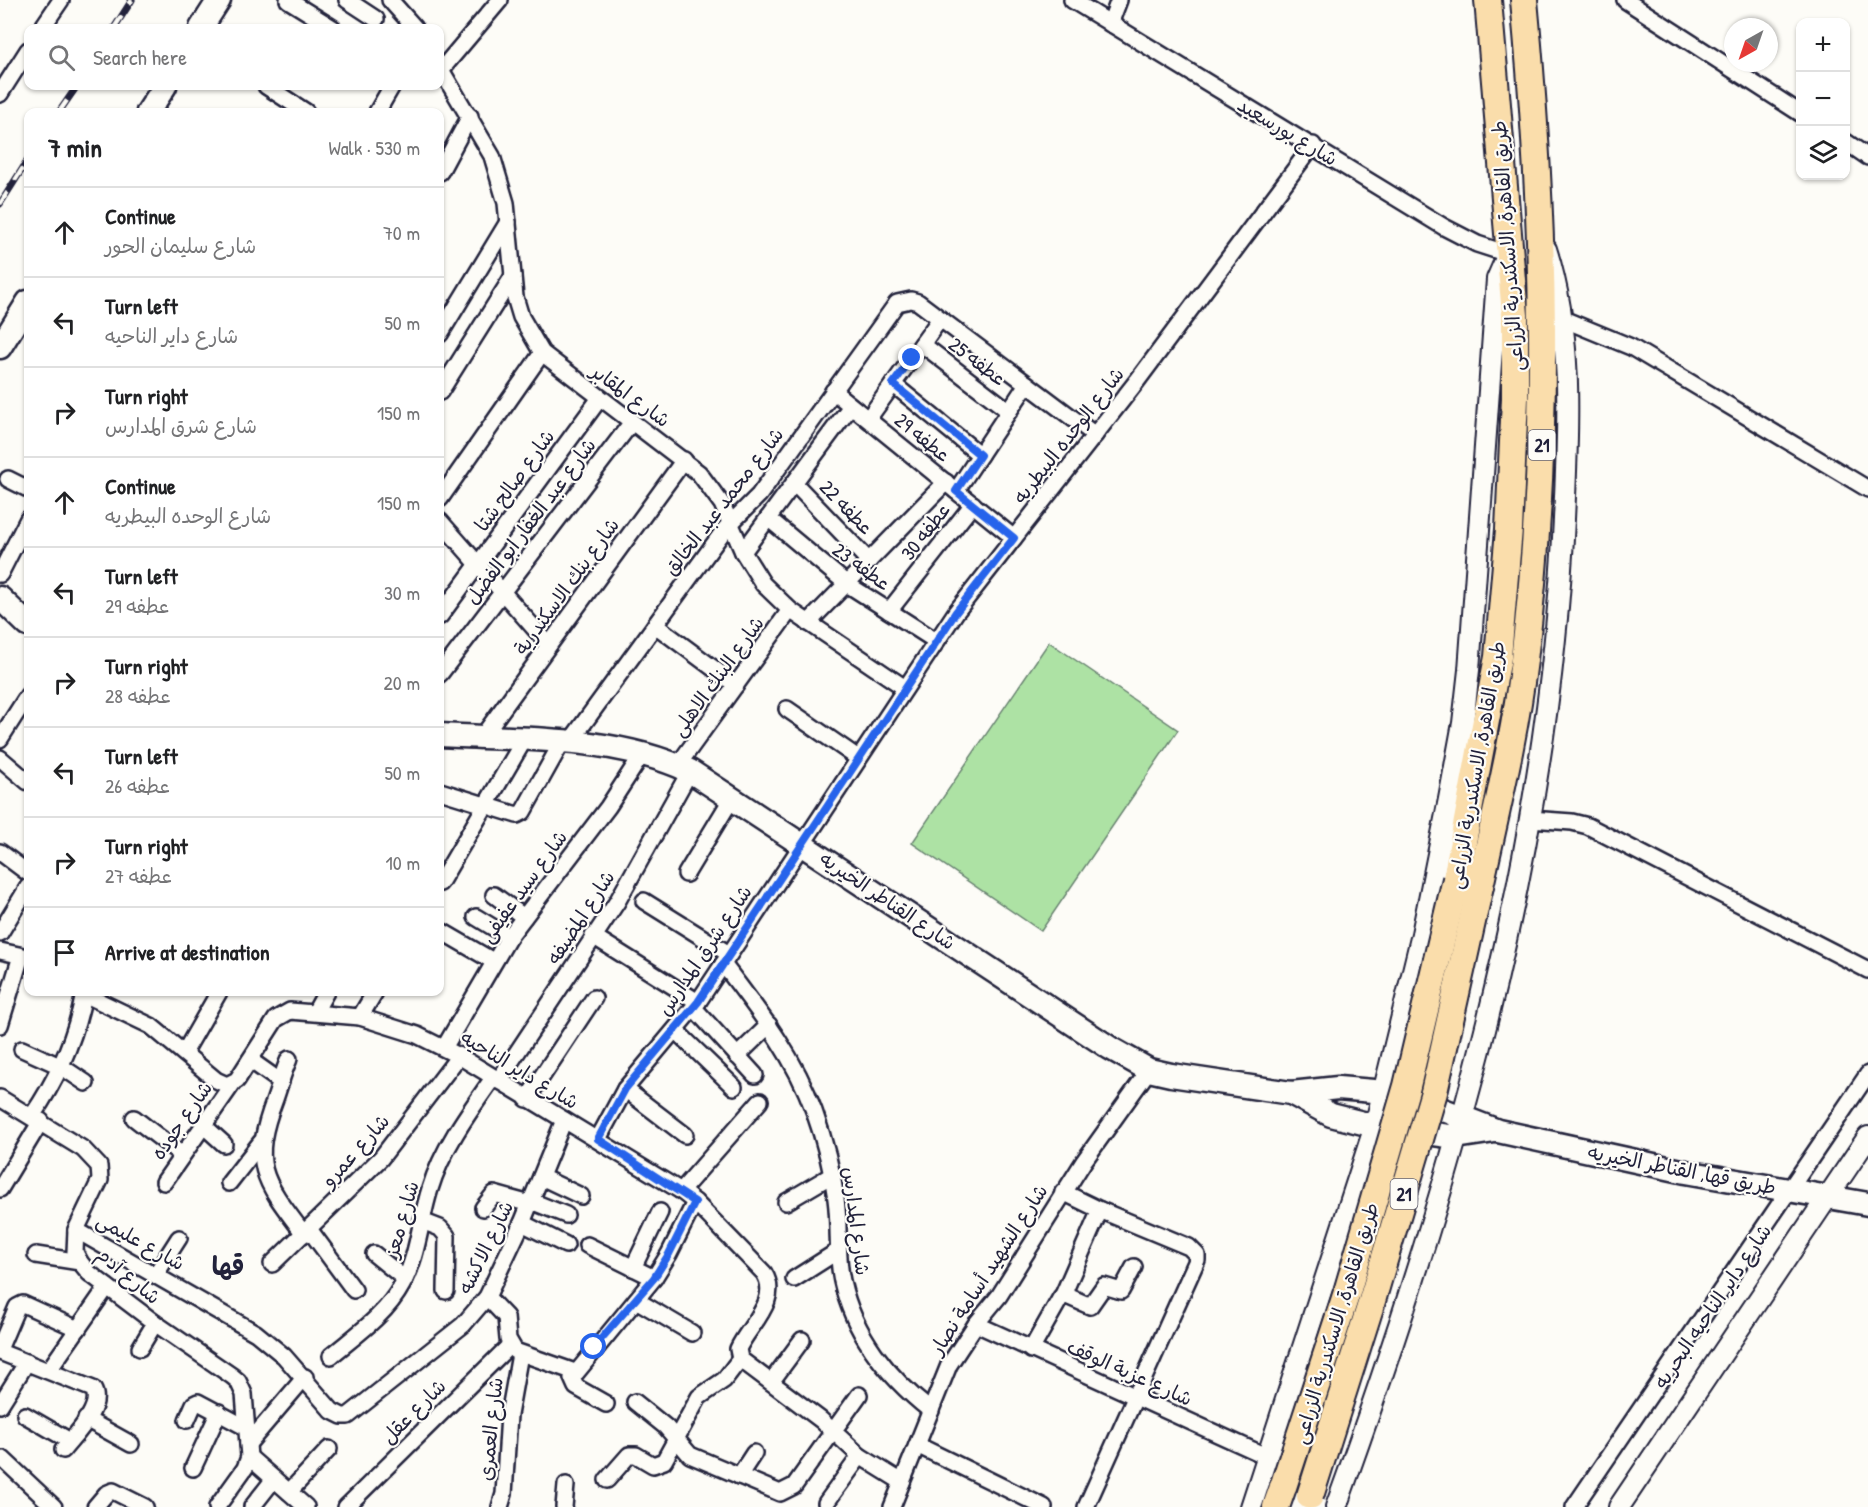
<!DOCTYPE html>
<meta charset="utf-8">
<style>
body{margin:0;font-family:"Patrick Hand","Playpen Sans Arabic",sans-serif;background:#f6f6f6;color:#202124}
.controls{position:absolute;right:18px;top:18px;display:grid;overflow:hidden;border-radius:12px;box-shadow:0 2px 4px #0004}
.controls button{width:54px;height:54px;display:grid;place-items:center;padding:0;border:0;border-bottom:2px solid #e0e0e0;background:#fff;color:#202124;font:30px sans-serif}
.compass{position:absolute;left:1724px;top:18px;width:54px;height:54px;border-radius:50%;background:#fff;box-shadow:0 2px 4px #0004;rotate:220deg}
.stop{position:absolute;width:18px;height:18px;margin:-14px;border:4px solid #2563eb;border-radius:50%;background:#fff}
.stop.end{background:#2563eb;border-color:#fff;box-shadow:0 2px 6px #0008}
.list{margin:0;padding:0;list-style:none}
h2{display:flex;justify-content:space-between;align-items:center;height:78px;margin:0;padding:0 24px;font-size:26px}
h2 small{font-size:20px;font-weight:400;color:#757577}
.list li{display:grid;grid-template-columns:39px 1fr auto;gap:18px;align-items:center;box-sizing:border-box;height:90px;padding:0 24px;border-top:2px solid #e0e0e0}
.list b{display:block;font-size:22px;white-space:nowrap}
.list p{margin:0;font-size:20px;white-space:nowrap;color:#757577}
.list em{font-size:20px;font-style:normal;color:#757577}
.icon{flex:none;width:33px;height:33px;fill:none;stroke:currentColor;stroke-width:2;stroke-linecap:round;stroke-linejoin:round}
.map{position:relative;flex:none;width:1868px;height:1507px;overflow:hidden}
.search{position:absolute;background:#fff;box-shadow:0 2px 4px #0004;left:24px;top:24px;width:420px;height:66px;display:flex;align-items:center;gap:15px;box-sizing:border-box;padding:0 21px;border-radius:12px;color:#757577;font-size:22px}
.panel{position:absolute;background:#fff;box-shadow:0 2px 4px #0004;left:24px;top:108px;width:420px;height:888px;border-radius:12px}
.map>svg:first-child{display:block}
.green{fill:#ade2a4;stroke:#688270;stroke-width:1.5}
.lines{fill:none;stroke-linecap:round;stroke-linejoin:round}
.minor-casing{stroke:#22223b;stroke-width:20}
.tertiary-casing{stroke:#22223b;stroke-width:24}
.secondary-casing{stroke:#22223b;stroke-width:27}
.trunk-casing{stroke:#22223b;stroke-width:30}
.minor{stroke:#fdfcf7;stroke-width:15}
.tertiary{stroke:#fdfcf7;stroke-width:20}
.secondary{stroke:#fdfcf7;stroke-width:22}
.trunk{stroke:#faddab;stroke-width:26}
.rail-casing{stroke:#22223b;stroke-width:7}
.rail{stroke:#fdfcf7;stroke-width:4.5;stroke-dasharray:14;stroke-linecap:butt}
.trunk-bridge-casing{stroke:#22223b;stroke-width:30;stroke-linecap:butt}
.trunk-bridge{stroke:#faddab;stroke-width:26}
.route{stroke:#2563eb;stroke-width:8}
.labels{text-anchor:middle;dominant-baseline:central;stroke-width:4.5;stroke-linejoin:round;paint-order:stroke}
.shield{fill:#fdfcf7;stroke:#646373;stroke-width:1.5}
.shield-label{font-size:18px;font-weight:bold;fill:#22223b}
.street-label{font-size:20px;fill:#22223b;stroke:#fdfcf7}
.district-label{font-size:26px;font-weight:bold;fill:#22223b;stroke:#fdfcf7}
</style>
<div class="map">
<svg width="1868" height="1507" viewBox="0 0 1868 1507">
<rect width="100%" height="100%" fill="#fdfcf7"/>
<filter id="ink" filterUnits="userSpaceOnUse"><feTurbulence type="fractalNoise" baseFrequency=".0167" numOctaves="2"/><feDisplacementMap in="SourceGraphic" scale="12" xChannelSelector="R" yChannelSelector="G"/><feConvolveMatrix kernelMatrix="1 2 1 2 8 2 1 2 1" color-interpolation-filters="sRGB"/></filter>
<g filter="url(#ink)">
<path class="green" d="M1049 642 1178 730 1041 931 912 843Z"/>
<g class="lines">
<defs>
<g id="minor">
<path d="M288 0 333 28"/>
<path d="M347 0 376 19"/>
<path d="M390 0 415 28"/>
<path d="M1072 0 1444 227 1477 244 1508 254"/>
<path d="M1625 0 1800 113"/>
<path d="M1110 24 1119 0"/>
<path d="M42 28 61 0"/>
<path d="M440 68 492 156 506 203 515 297 521 317 542 353 699 473 722 504 743 552 763 584 790 610 905 688"/>
<path d="M441 70 500 0"/>
<path d="M266 86 306 112"/>
<path d="M0 94 28 50"/>
<path d="M377 112 392 86"/>
<path d="M1846 142 1868 157"/>
<path d="M440 172 470 116"/>
<path d="M1563 319 1631 347 1868 489"/>
<path d="M440 334 508 222"/>
<path d="M922 344 1009 411"/>
<path d="M893 384 980 455"/>
<path d="M833 391 1014 538"/>
<path d="M440 392 513 276"/>
<path d="M868 419 940 319"/>
<path d="M8 479 28 489"/>
<path d="M794 483 869 561"/>
<path d="M956 491 1027 384"/>
<path d="M440 499 542 353"/>
<path d="M768 518 847 584 936 641"/>
<path d="M440 521 549 645"/>
<path d="M743 552 851 406"/>
<path d="M0 574 28 519"/>
<path d="M889 611 973 504"/>
<path d="M440 616 600 398"/>
<path d="M808 623 946 482"/>
<path d="M655 625 736 685"/>
<path d="M440 674 632 422"/>
<path d="M787 709 858 758"/>
<path d="M482 737 684 460"/>
<path d="M0 739 28 695"/>
<path d="M570 742 725 529 759 495 897 303 911 300 918 302 1095 435"/>
<path d="M0 758 28 782"/>
<path d="M678 765 790 610"/>
<path d="M440 791 517 815 523 812 562 742"/>
<path d="M1530 819 1572 822 1588 826 1868 970"/>
<path d="M0 852 28 873"/>
<path d="M686 874 732 798"/>
<path d="M440 883 524 740"/>
<path d="M494 895 524 917"/>
<path d="M644 901 729 954"/>
<path d="M476 917 509 937"/>
<path d="M443 932 493 961"/>
<path d="M0 933 28 887"/>
<path d="M593 936 698 1002"/>
<path d="M0 951 28 957"/>
<path d="M723 964C758 1010 794 1055 814 1111 824 1139 832 1169 836 1199 840 1227 836 1254 842 1281 854 1336 888 1377 931 1411"/>
<path d="M80 992 151 1026 216 1080 227 1085 237 1080 276 1019 290 1011 360 1017 417 1035 459 1056 681 1191 695 1202 764 1273C781 1300 749 1325 738 1349L740 1359 821 1420 860 1456 902 1482"/>
<path d="M694 1008 755 1075"/>
<path d="M315 1012 326 992"/>
<path d="M360 1017 375 992"/>
<path d="M0 1025 21 956"/>
<path d="M675 1030 734 1087"/>
<path d="M444 1048 509 937 608 807 643 753"/>
<path d="M22 1049 62 1067 86 1083"/>
<path d="M184 1053 219 992"/>
<path d="M737 1056 769 1025"/>
<path d="M289 1059C283 1072 280 1085 275 1099 250 1165 263 1180 304 1234"/>
<path d="M250 1060 281 1082"/>
<path d="M498 1081 617 902 690 771"/>
<path d="M625 1089 685 1135"/>
<path d="M0 1098 83 1149 99 1166 100 1180 76 1230 75 1252 80 1262 89 1273 155 1323 232 1376 238 1381 244 1394 249 1457 245 1468 217 1507"/>
<path d="M527 1099 594 998"/>
<path d="M32 1116C58 1078 75 1040 84 994"/>
<path d="M134 1118 182 1155"/>
<path d="M203 1125 224 1144"/>
<path d="M598 1139 625 1089 698 1002 956 612 1137 381 1313 145"/>
<path d="M541 1177 581 1196"/>
<path d="M164 1182 233 1083"/>
<path d="M229 1183 261 1142"/>
<path d="M0 1189 41 1121"/>
<path d="M681 1191 760 1101"/>
<path d="M1063 1192 1100 1210 1189 1247 1197 1255V1260L1086 1507"/>
<path d="M531 1201 566 1215"/>
<path d="M786 1202 832 1175"/>
<path d="M483 1208 494 1194 530 1204"/>
<path d="M422 1221 440 1228 447 1236 446 1291"/>
<path d="M522 1223 566 1245"/>
<path d="M309 1229 354 1290"/>
<path d="M76 1230 256 1333 284 1356 332 1411 342 1416H348L463 1325 487 1297 522 1223 564 1120"/>
<path d="M587 1245 654 1278"/>
<path d="M374 1254 405 1279"/>
<path d="M36 1255 80 1262"/>
<path d="M272 1264 381 1158 459 1056"/>
<path d="M633 1268 660 1212"/>
<path d="M156 1274 179 1238"/>
<path d="M794 1279 838 1251"/>
<path d="M1063 1295 1100 1210"/>
<path d="M487 1297 506 1317 508 1339 515 1351 575 1372"/>
<path d="M636 1300 692 1333"/>
<path d="M976 1324 1268 1457"/>
<path d="M0 1347 17 1307 23 1304 78 1329"/>
<path d="M140 1348 155 1323"/>
<path d="M1031 1350 1061 1297 1067 1296 1090 1306 1104 1286 1121 1291 1134 1267"/>
<path d="M0 1352 93 1389C104 1407 74 1436 63 1450"/>
<path d="M331 1356C356 1335 386 1315 402 1285 418 1257 420 1220 430 1189 442 1149 469 1112 493 1078"/>
<path d="M49 1370 107 1287"/>
<path d="M771 1382 802 1340"/>
<path d="M635 1402 666 1427 690 1455 780 1493 794 1486 859 1395"/>
<path d="M606 1404 576 1387 572 1378 654 1278 669 1254 695 1202"/>
<path d="M0 1405 27 1362"/>
<path d="M25 1415 70 1441"/>
<path d="M86 1419 131 1444"/>
<path d="M187 1420 194 1404 198 1402 245 1427"/>
<path d="M248 1444 305 1377"/>
<path d="M917 1445 1044 1507"/>
<path d="M249 1457 306 1507"/>
<path d="M3 1459 54 1507"/>
<path d="M193 1468 219 1412"/>
<path d="M739 1476 754 1453"/>
<path d="M607 1480 629 1455H636L653 1465 664 1461 699 1397 724 1380 740 1359"/>
<path d="M289 1492 329 1449"/>
<path d="M826 1503 860 1456"/>
<path d="M95 1507 106 1494 113 1491 145 1507"/>
<path d="M252 1507 274 1479"/>
<path d="M346 1507 510 1345"/>
<path d="M500 1507 504 1494 509 1415 520 1354"/>
<path d="M564 1507 566 1485"/>
<path d="M892 1507 949 1365 976 1324 999 1296 1084 1161 1149 1070"/>
<path d="M1574 1507 1868 1074"/>
</g>
<g id="tertiary">
<path d="M1251 1507 1375 1126 1422 934 1449 799 1463 723 1469 670 1497 279 1508 254"/>
<path d="M1336 1507C1451 1190 1548 858 1564 519 1568 429 1574 336 1546 249"/>
<path d="M1619 1507 1868 1137"/>
</g>
<g id="secondary">
<path d="M201 28 219 0"/>
<path d="M148 112 165 86"/>
<path d="M0 347 28 302"/>
<path d="M0 598 28 625"/>
<path d="M440 735C523 740 612 735 690 771L1110 1048 1149 1070 1171 1075 1291 1093 1338 1088 1385 1092 1423 1102 1498 1131 1686 1172 1868 1204"/>
<path d="M1291 1093 1331 1115 1375 1126 1456 1137 1495 1131"/>
</g>
<g id="trunk">
<path d="M1456 879 1498 657 1509 529 1515 398V315L1488 0"/>
<path d="M1480 886C1496 812 1515 736 1524 660 1551 437 1545 223 1524 0"/>
<path d="M1276 1507 1283 1487"/>
</g>
</defs>
<use href="#minor" class="minor-casing"/>
<use href="#tertiary" class="tertiary-casing"/>
<use href="#secondary" class="secondary-casing"/>
<use href="#trunk" class="trunk-casing"/>
<use href="#minor" class="minor"/>
<use href="#tertiary" class="tertiary"/>
<use href="#secondary" class="secondary"/>
<use href="#trunk" class="trunk"/>
<defs>
<g id="rail">
<path d="M114 28 132 0"/>
<path d="M59 112 77 86"/>
<path d="M0 204 28 160"/>
</g>
</defs>
<use href="#rail" class="rail-casing"/>
<use href="#rail" class="rail"/>
<defs>
<g id="trunk-bridge">
<path d="M1283 1487 1347 1292 1407 1086 1456 879"/>
<path d="M1310 1496 1371 1304 1434 1092 1480 886"/>
</g>
</defs>
<use href="#trunk-bridge" class="trunk-bridge-casing"/>
<use href="#trunk-bridge" class="trunk-bridge"/>
</g>
</g>
<g class="lines" filter="url(#ink)">
<path class="route" d="M594 1347 654 1278 669 1254 695 1202 598 1139 625 1089 698 1002 956 612 1014 538 956 491 980 455 893 384 912 358"/>
</g>
<g class="labels">
<g class="shield">
<rect x="1528.5" y="430" width="27" height="30" rx="4.5"/>
<rect x="1390.5" y="1179" width="27" height="30" rx="4.5"/>
</g>
<g class="shield-label">
<text x="1542" y="445">21</text>
<text x="1404" y="1194">21</text>
</g>
<g class="street-label">
<text transform="translate(1288 131) rotate(31)">شارع بورسعيد</text>
<text transform="translate(1507 246) rotate(-94)">طريق القاهرة, الاسكندرية الزراعى</text>
<text transform="translate(978 361) rotate(37)">عطفه 25</text>
<text transform="translate(631 395) rotate(36)">شارع المقابر</text>
<text transform="translate(1068 435) rotate(-52)">شارع الوحده البيطريه</text>
<text transform="translate(923 437) rotate(39)">عطفه 29</text>
<text transform="translate(514 480) rotate(-54)">شارع صالح شتا</text>
<text transform="translate(723 501) rotate(-52)">شارع محمد عبد الخالق</text>
<text transform="translate(847 507) rotate(46)">عطفه 22</text>
<text transform="translate(530 521) rotate(-53)">شارع عبد الغفار ابو الفضل</text>
<text transform="translate(925 531) rotate(-52)">عطفه 30</text>
<text transform="translate(862 566) rotate(36)">عطفه 23</text>
<text transform="translate(566 586) rotate(-54)">شارع بنك الاسكندرية</text>
<text transform="translate(717 676) rotate(-54)">شارع البنك الاهلى</text>
<text transform="translate(1476 765) rotate(-80)">طريق القاهرة, الاسكندرية الزراعى</text>
<text transform="translate(523 886) rotate(-54)">شارع سيد عفيفى</text>
<text transform="translate(888 900) rotate(34)">شارع القناطر الخيريه</text>
<text transform="translate(580 917) rotate(-57)">شارع المضيفه</text>
<text transform="translate(704 950) rotate(-56)">شارع شرق المدارس</text>
<text transform="translate(520 1069) rotate(31)">شارع داير الناحيه</text>
<text transform="translate(181 1120) rotate(-55)">شارع جوده</text>
<text transform="translate(355 1150) rotate(-48)">شارع عمرو</text>
<text transform="translate(1682 1169) rotate(11)">طريق قها, القناطر الخيريه</text>
<text transform="translate(401 1219) rotate(-74)">شارع معز</text>
<text transform="translate(857 1221) rotate(83)">شارع المدارس</text>
<text transform="translate(141 1241) rotate(29)">شارع عليمى</text>
<text transform="translate(485 1247) rotate(-64)">شارع الاكشه</text>
<text transform="translate(988 1269) rotate(-57)">شارع الشهيد أسامة نصار</text>
<text transform="translate(129 1275) rotate(40)">شارع آدم</text>
<text transform="translate(1712 1306) rotate(-56)">شارع داير الناحيه البحريه</text>
<text transform="translate(1335 1323) rotate(-73)">طريق القاهرة, الاسكندرية الزراعى</text>
<text transform="translate(1130 1372) rotate(24)">شارع عزبة الوقف</text>
<text transform="translate(413 1411) rotate(-45)">شارع عقل</text>
<text transform="translate(490 1429) rotate(-84)">شارع العمرى</text>
</g>
<g class="district-label">
<text x="228" y="1265">قها</text>
</g>
</g>
</svg>
<div class="controls">
<button>+</button>
<button>−</button>
<button><svg class="icon" aria-label="layers" viewBox="0 0 24 24"><path d="M12 4l9 5-9 5-9-5zM3 14l9 5 9-5"/></svg></button>
</div>
<svg class="compass" viewBox="-18 -18 36 36"><path d="M0-13l5 13h-10z" fill="#e53935"/><path d="M0 13l5-13h-10z" fill="#757577"/></svg>
<div class="stop" style="left:594px;top:1347px"></div>
<div class="stop end" style="left:912px;top:358px"></div>
<div class="search"><svg class="icon" aria-label="search" viewBox="0 0 24 24"><circle cx="10" cy="10" r="6"/><path d="M15 15l6 6"/></svg>Search here</div>
<section class="panel">
<h2>7 min<small>Walk · 530 m</small></h2>
<ul class="list">
<li><svg class="icon" aria-label="ahead" viewBox="0 0 24 24"><path d="M12 20V5M6 11l6-6 6 6"/></svg><div><b>Continue</b><p>شارع سليمان الحور</p></div><em>70 m</em></li>
<li><svg class="icon" aria-label="left" viewBox="0 0 24 24"><path d="M17 20v-9H6M10 6l-5 5 5 5"/></svg><div><b>Turn left</b><p>شارع داير الناحيه</p></div><em>50 m</em></li>
<li><svg class="icon" aria-label="right" viewBox="0 0 24 24"><path d="M7 20v-9h11M14 6l5 5-5 5"/></svg><div><b>Turn right</b><p>شارع شرق المدارس</p></div><em>150 m</em></li>
<li><svg class="icon" aria-label="ahead" viewBox="0 0 24 24"><path d="M12 20V5M6 11l6-6 6 6"/></svg><div><b>Continue</b><p>شارع الوحده البيطريه</p></div><em>150 m</em></li>
<li><svg class="icon" aria-label="left" viewBox="0 0 24 24"><path d="M17 20v-9H6M10 6l-5 5 5 5"/></svg><div><b>Turn left</b><p>عطفه 29</p></div><em>30 m</em></li>
<li><svg class="icon" aria-label="right" viewBox="0 0 24 24"><path d="M7 20v-9h11M14 6l5 5-5 5"/></svg><div><b>Turn right</b><p>عطفه 28</p></div><em>20 m</em></li>
<li><svg class="icon" aria-label="left" viewBox="0 0 24 24"><path d="M17 20v-9H6M10 6l-5 5 5 5"/></svg><div><b>Turn left</b><p>عطفه 26</p></div><em>50 m</em></li>
<li><svg class="icon" aria-label="right" viewBox="0 0 24 24"><path d="M7 20v-9h11M14 6l5 5-5 5"/></svg><div><b>Turn right</b><p>عطفه 27</p></div><em>10 m</em></li>
<li><svg class="icon" aria-label="arrive" viewBox="0 0 24 24"><path d="M6 21V4h12l-3 4 3 4H6"/></svg><div><b>Arrive at destination</b></div></li>
</ul>
</section>
</div>
